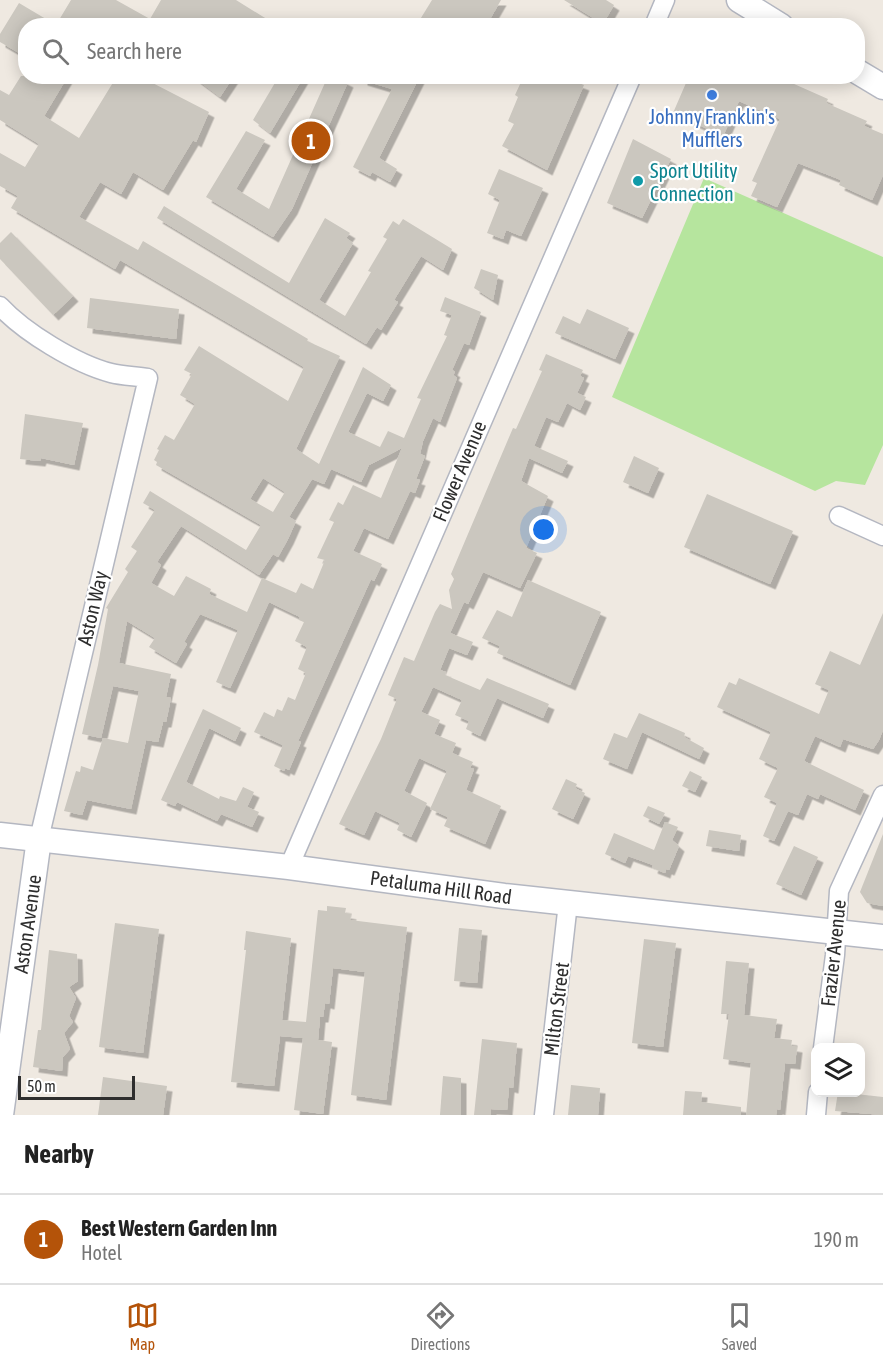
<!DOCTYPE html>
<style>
body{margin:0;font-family:"Asap Condensed",sans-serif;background:#f2f2f2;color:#222}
.controls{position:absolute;right:18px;bottom:18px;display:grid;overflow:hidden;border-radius:12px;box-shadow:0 3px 15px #0003}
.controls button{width:54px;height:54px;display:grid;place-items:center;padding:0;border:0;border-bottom:2px solid #e0e0e0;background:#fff;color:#222;font:30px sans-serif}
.scale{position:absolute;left:18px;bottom:15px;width:117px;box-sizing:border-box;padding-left:6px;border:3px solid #2e2e2e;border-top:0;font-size:16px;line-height:21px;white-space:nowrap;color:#2e2e2e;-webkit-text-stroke:4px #fff;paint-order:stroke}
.you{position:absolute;left:544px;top:530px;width:21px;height:21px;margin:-15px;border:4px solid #fff;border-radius:50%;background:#1a73e8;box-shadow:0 0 0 9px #1a73e833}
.badge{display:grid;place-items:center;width:39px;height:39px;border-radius:50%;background:#b45309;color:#fff;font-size:20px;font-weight:700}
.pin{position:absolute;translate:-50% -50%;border:3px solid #fff;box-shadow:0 2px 6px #0006}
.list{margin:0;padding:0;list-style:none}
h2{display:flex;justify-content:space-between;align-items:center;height:78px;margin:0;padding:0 24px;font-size:26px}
h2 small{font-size:20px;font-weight:400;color:#767676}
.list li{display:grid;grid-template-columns:39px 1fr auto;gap:18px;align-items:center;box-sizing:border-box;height:90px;padding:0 24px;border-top:2px solid #e0e0e0}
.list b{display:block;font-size:22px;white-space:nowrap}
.list p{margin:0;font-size:20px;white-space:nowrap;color:#767676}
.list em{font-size:20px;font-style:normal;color:#767676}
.icon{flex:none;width:33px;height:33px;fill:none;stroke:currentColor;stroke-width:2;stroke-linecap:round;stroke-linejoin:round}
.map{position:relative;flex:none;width:883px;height:1115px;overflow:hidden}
.search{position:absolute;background:#fff;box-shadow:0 3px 15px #0003;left:18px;right:18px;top:18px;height:66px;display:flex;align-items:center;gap:15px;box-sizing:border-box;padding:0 21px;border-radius:24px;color:#767676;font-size:22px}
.sheet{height:168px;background:#fff}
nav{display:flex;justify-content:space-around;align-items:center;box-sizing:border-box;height:84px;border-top:2px solid #e0e0e0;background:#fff;font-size:16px;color:#767676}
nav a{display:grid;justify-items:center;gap:3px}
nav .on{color:#b45309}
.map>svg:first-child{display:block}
.green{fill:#b6e59e}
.building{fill:#cbc7bf;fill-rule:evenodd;filter:url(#shadow)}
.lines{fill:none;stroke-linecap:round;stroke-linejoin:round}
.street-casing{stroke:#b4b7c1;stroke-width:21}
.secondary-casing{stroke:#b4b7c1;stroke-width:27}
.street{stroke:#fff;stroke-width:18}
.secondary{stroke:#fff;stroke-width:24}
.shop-dot{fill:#3f7fe0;stroke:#fff;stroke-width:2}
.culture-dot{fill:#0f9aa8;stroke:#fff;stroke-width:2}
.labels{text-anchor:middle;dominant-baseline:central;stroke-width:4.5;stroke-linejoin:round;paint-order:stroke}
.shop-label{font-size:20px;fill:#366cbe;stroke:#fff}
.culture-label{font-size:20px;fill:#0d838f;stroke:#fff;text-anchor:start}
.street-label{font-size:20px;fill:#2e2e2e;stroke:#fff}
</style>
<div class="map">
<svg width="883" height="1115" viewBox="0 0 883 1115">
<defs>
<filter id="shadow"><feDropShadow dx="5.5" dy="5.5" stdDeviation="0" flood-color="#0004"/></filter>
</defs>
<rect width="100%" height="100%" fill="#efe9e1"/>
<path class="green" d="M704 178 883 257V445L865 485 836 481 815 491 612 397Z"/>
<g class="building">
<path d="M71 0H116L150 19 161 0H236L278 26H26V57L0 42V34L19 3 56 25Z"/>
<path d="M432 0H501L486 26H416Z"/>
<path d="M564 0H606L614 5 603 24Z"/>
<path d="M21 76H68L44 116 79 138 117 76H139L209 112 196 142 193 140 163 190 133 172 121 194 100 182 79 217 138 250 143 241 308 339 307 341 340 356 296 449 319 464 363 367 391 385 383 401 367 393 348 432 380 447 388 431 404 438 421 399 417 398 447 336 444 335 452 315 440 311 445 297 481 312 469 345 464 343 452 370 455 372 453 375 457 378 440 422 433 418 423 441 420 454 425 456 416 479 420 480 415 493 410 491 388 539 364 528 353 551 382 564 374 581 371 579 298 741 301 742 289 770 285 768 284 771 274 766 283 745 254 732 264 712 274 717 277 709 282 711 288 697 295 700 306 673 298 669 307 647 295 641 304 622 299 620 300 617 269 602 230 688 216 682 238 630 200 614 184 642 187 644 176 663 149 647 155 638 127 621 119 663 171 674 166 697 171 698 166 722H163L158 742 146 740 131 809 87 800 82 815 64 811 76 771 80 772 81 766 93 770 103 738 128 743 139 691 113 686 101 738 82 734 98 665 108 609 106 608 128 572 125 569 137 551 131 547 155 510 143 503 150 491 246 550 261 525 156 465 157 462 154 460 159 450 157 449 165 435 174 440 195 404 180 395 192 374 184 370 199 346 288 401 304 367 120 260 115 269 11 208 18 196 0 186V153L25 167 39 144 0 120V90L9 95ZM402 448 381 498 353 485 343 505 338 502 329 520 334 522 317 558 325 560 313 589 301 583 296 593 262 578 247 612 209 594 211 589 186 576 174 596 151 583 161 565 157 562 181 526 259 575 273 554 278 557 288 539 296 521 289 517 312 479 324 484 331 469 361 482 369 465ZM263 478 285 492 273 512 250 499Z"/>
<path d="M192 76H234L220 97Z"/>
<path d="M279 76H304L270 133 253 120Z"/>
<path d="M328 76H336L348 82 292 209 273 237 206 197 246 131 265 140 236 189 269 209Z"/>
<path d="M362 76H420L379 158 397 169 390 182 372 172 370 176 353 167 392 89 362 80Z"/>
<path d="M527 76H560L584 85 547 170 502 146 514 124 508 121 518 97 515 95 521 82 525 83Z"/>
<path d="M689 76H776L828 99 826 103 867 121 864 126 883 134V175L872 200 839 185 841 180 798 163 777 207 751 196 757 183 752 181 780 119 739 101 723 136 673 113Z"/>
<path d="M633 139 671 159 642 218 607 203Z"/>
<path d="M499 169 543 188 521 236 506 230 503 239 487 233 500 200 488 194Z"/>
<path d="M164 206 289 283 325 218 350 233 346 238 353 243 319 300 345 316 371 272 368 271 387 239 383 237 393 221 399 225 403 219 452 249 443 270 421 256 394 300 398 302 381 330 377 327 366 344 157 218Z"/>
<path d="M11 232 73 296 53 315 0 259V243Z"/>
<path d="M481 269 498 275 493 300 474 288Z"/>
<path d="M90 298 179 309 176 339 87 328Z"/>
<path d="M587 309 629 328 615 359 555 333 563 316 580 324Z"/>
<path d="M546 354 583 370 580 376 584 378 577 393 586 397 580 410 567 403 558 422 546 417 534 446 568 461 562 473 529 458 521 481 548 496 526 548 537 553 520 588 483 572 468 604 464 602 450 633 473 642 467 655 449 648 440 670 446 672 445 675 480 690 487 678 549 704 543 718 497 698 480 736 466 729 469 721 455 715 462 700 433 687 421 712 440 720 434 734 456 743 452 753 473 762 470 768 474 769 466 790 501 806 485 844 444 826 448 817 430 809 447 771 419 758 404 791 427 803 411 837 397 830 400 823 375 811 364 835 339 824 381 739 397 699 388 695 404 657 414 661 435 612 440 604 452 609 449 590 454 579 451 574 507 442 513 428 516 429 542 371 539 370Z"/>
<path d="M25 414 83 423 74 465 41 458 40 461 20 459Z"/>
<path d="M634 456 659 468 648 493 623 482Z"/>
<path d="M707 494 793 531 770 584 684 547Z"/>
<path d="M528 580 601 612 570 685 497 653 500 646 482 638 497 610 512 617Z"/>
<path d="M883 613V730L879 740 873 749 843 739 840 747 815 736 804 761 864 790 855 810 820 794 818 799 807 794 798 815 788 811 774 841 763 836 777 803 764 797 778 768 759 759 771 732 717 707 729 682 736 685 739 678 819 714 829 690 815 684 830 651 860 665Z"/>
<path d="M203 709 241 728 235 741 209 728 186 782 219 799 220 796 236 801 243 787 254 792 247 807 259 812 252 827 221 814 217 821 177 802 175 806 161 800Z"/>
<path d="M639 713 685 733 684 737 704 748 699 759 642 732 627 769 603 759 614 733 627 738Z"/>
<path d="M690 771 702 777 695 792 682 786Z"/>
<path d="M566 779 577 784 575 788 585 793 573 819 552 809Z"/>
<path d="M648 806 665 813 659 824 643 816Z"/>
<path d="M665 822 678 827 672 840 679 846 669 870 666 869 665 873 652 868 653 865 628 856 625 863 605 854 614 833 654 850Z"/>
<path d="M709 830 741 835 739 851 706 846Z"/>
<path d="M883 834V906L867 903 860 892Z"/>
<path d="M794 846 818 857 801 895 776 884Z"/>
<path d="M327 906 346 908 345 913 351 914 350 920 407 927 386 1100 351 1095 365 972 333 968 329 1004 325 1003 323 1017H320L318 1040 332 1042 323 1114 294 1110 303 1038 280 1036 274 1086 231 1082 246 950H244L246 931 291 938 282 1020 306 1022 318 910 327 911Z"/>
<path d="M115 923 159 929 143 1053 99 1047Z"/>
<path d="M459 928 482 930 477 983 454 981Z"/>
<path d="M644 939 676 943 663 1047 632 1043Z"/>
<path d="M49 950 77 954 78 981 69 987 76 998 69 1016 73 1022 64 1033 70 1049 63 1057 62 1071 33 1067 38 1030H41Z"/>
<path d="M726 961 749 963 744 1015 777 1019 774 1038 792 1040 791 1046 797 1047 795 1064 785 1063 780 1110 777 1109 776 1115H746L751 1063 723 1059 729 1014H721Z"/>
<path d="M482 1039 517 1043 513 1088 509 1087 507 1110 491 1109V1115H474Z"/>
<path d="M443 1076 461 1078V1115H440Z"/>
<path d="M103 1077 167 1086 163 1115H98Z"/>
<path d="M571 1085 600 1088 598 1115H568Z"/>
<path d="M685 1091 702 1092 701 1102 741 1107V1115H683Z"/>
<path d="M838 1092 883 1097V1115L835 1111Z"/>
</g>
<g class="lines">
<defs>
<g id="street">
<path d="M654 26 665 0"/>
<path d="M0 306C24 332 76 364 111 373 122 376 136 376 148 378L39 839"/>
<path d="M839 516 883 536"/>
<path d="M289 867 632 76"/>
<path d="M823 1048 835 955 839 891 883 795"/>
<path d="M544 1115 568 903"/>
<path d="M816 1115 818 1092"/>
</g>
<g id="secondary">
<path d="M739 0 781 26"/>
<path d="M858 72 883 87"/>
<path d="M0 835 289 867 504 896 883 937"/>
<path d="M1 1115 39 839"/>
</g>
</defs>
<use href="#street" class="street-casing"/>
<use href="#secondary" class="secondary-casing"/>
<use href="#street" class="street"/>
<use href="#secondary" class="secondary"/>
</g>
<circle class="shop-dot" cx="712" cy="95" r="6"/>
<circle class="culture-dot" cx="638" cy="181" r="6"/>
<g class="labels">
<g class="shop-label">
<text x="712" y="116">Johnny Franklin's<tspan x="712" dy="23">Mufflers</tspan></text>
</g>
<g class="culture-label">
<text x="650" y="170">Sport Utility<tspan x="650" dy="23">Connection</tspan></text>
</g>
<g class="street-label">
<text transform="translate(459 471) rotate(-67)">Flower Avenue</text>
<text transform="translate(92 608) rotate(-77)">Aston Way</text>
<text transform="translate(441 887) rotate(8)">Petaluma Hill Road</text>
<text transform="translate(27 924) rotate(-82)">Aston Avenue</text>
<text transform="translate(833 953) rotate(-84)">Frazier Avenue</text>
<text transform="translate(556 1009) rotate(-83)">Milton Street</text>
</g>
</g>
</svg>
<div class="controls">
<button><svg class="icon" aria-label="layers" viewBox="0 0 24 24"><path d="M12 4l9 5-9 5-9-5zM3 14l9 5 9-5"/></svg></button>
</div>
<div class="scale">50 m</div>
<div class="you"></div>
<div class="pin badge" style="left:311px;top:141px">1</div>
<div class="search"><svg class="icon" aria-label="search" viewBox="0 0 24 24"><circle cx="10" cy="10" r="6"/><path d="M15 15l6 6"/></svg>Search here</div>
</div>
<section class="sheet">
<h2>Nearby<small></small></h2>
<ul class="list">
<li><span class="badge">1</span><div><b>Best Western Garden Inn</b><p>Hotel</p></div><em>190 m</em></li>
</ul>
</section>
<nav>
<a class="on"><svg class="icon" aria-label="map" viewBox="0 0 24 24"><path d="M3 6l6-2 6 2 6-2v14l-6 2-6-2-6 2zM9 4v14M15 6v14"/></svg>Map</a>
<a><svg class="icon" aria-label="directions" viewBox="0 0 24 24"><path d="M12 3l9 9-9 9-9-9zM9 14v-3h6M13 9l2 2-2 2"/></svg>Directions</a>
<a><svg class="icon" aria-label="saved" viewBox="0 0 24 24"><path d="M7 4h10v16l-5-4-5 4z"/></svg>Saved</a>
</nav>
